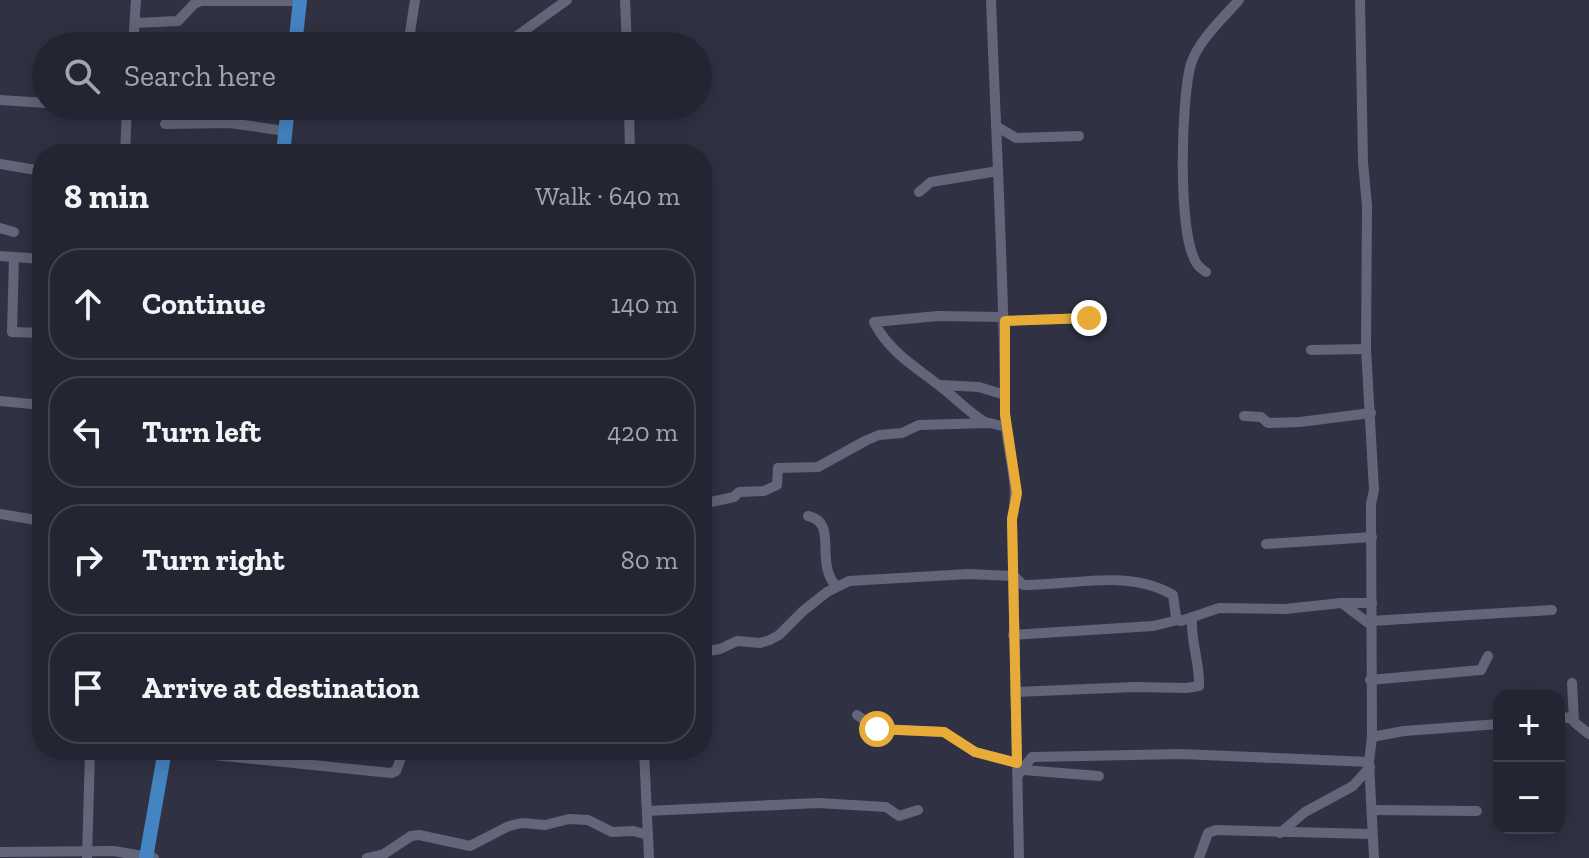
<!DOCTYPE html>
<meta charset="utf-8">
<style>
body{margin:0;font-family:"Zilla Slab",serif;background:#30313e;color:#f1f3f6}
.controls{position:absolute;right:24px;bottom:24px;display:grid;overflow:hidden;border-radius:16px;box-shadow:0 4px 20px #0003}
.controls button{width:72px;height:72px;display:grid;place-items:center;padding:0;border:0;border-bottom:2px solid #41424d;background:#242532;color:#f1f3f6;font:40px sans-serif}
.stop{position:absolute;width:24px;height:24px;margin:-18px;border:6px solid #e9ab38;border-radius:50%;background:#fff}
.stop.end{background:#e9ab38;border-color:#fff;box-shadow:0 2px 8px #0008}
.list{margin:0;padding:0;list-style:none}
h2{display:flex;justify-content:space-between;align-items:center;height:104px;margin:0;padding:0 32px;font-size:34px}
h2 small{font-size:26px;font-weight:400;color:#a3a5ac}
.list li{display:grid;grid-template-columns:52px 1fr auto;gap:24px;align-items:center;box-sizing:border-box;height:112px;margin:0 16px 16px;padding:0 16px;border:2px solid #41424d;border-radius:32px}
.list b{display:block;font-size:30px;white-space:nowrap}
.list em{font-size:26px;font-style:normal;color:#a3a5ac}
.icon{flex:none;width:44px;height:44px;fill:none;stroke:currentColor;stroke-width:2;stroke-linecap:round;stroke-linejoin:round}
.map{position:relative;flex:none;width:1589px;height:858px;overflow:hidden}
.search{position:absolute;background:#242532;box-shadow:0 4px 20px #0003;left:32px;top:32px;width:680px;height:88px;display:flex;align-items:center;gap:20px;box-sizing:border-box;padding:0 28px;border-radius:44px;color:#a3a5ac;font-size:30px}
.panel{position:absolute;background:#242532;box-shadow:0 4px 20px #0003;left:32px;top:144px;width:680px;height:616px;border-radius:32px}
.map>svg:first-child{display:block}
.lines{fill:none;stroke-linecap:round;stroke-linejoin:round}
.minor{stroke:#636578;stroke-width:10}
.highway{stroke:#4584c3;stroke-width:14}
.route{stroke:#e9ab38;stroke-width:10}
</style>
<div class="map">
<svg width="1589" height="858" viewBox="0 0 1589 858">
<rect width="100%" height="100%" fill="#303142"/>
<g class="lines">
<g class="minor">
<path d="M625 0 627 46"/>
<path d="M991 0C996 137 1004 274 1005 411 1005 449 1021 482 1012 519L1019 858"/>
<path d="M1360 0 1363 162 1367 206 1366 349 1374 490 1371 504 1372 737 1369 762 1374 858"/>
<path d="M135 23 178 21 194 4 201 1H299"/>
<path d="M133 46 136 0"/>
<path d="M408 46 415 0"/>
<path d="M503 46 567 0"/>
<path d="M0 100 46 103"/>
<path d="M629 106 630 154"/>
<path d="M165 124 230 123 285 131"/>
<path d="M996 126 1016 138 1079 136"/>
<path d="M125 154 127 106"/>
<path d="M0 164 42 171"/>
<path d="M919 192 931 182 998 171"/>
<path d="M0 228 14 232"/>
<path d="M0 256 42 259"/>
<path d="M14 257 12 332 42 333"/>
<path d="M1206 272C1205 272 1197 265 1197 264 1177 235 1181 98 1191 64 1198 41 1223 18 1239 0"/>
<path d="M1005 321 1089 318"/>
<path d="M1311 350 1366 349"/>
<path d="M940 385 979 387 1005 395"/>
<path d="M0 401 42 405"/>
<path d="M1244 416 1261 417 1268 423 1300 422 1371 413"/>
<path d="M985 422C968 412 957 399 941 387 917 368 888 351 874 322L938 316 1004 317"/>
<path d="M711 502 734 497 739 492 764 491 777 485 778 468 818 467 865 441 879 435 902 433 919 425 990 423 1006 427"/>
<path d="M0 514 42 521"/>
<path d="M808 516C839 522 814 562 836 586"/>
<path d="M1266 544 1372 537"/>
<path d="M1343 604 1371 625"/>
<path d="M1371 621 1552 610"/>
<path d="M1013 635 1153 626 1178 620"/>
<path d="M702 652 720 649 737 641 760 643 770 640 779 635 803 611 827 592 849 581 968 574 1014 576 1023 585C1072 586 1128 568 1173 595L1176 617 1181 621 1219 608 1285 609 1341 603H1372"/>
<path d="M1370 680 1481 670 1488 656"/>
<path d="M1572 683 1574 722 1589 734"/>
<path d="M1015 692 1135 687 1186 688 1199 686C1200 662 1190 640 1192 617"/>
<path d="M857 715 877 729 944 732 975 752 1017 763"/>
<path d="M1559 716 1573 719"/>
<path d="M1372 737 1404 731 1499 724"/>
<path d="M165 750 391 773 396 771 404 750"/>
<path d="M644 750 649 858"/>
<path d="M1023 770 1099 776"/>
<path d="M1018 775 1032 757 1181 754 1369 762"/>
<path d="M1372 810 1477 811"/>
<path d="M647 811 818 803 886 807 899 816 918 810"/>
<path d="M1280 833 1305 812 1353 786 1370 767"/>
<path d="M0 852 114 851 154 858"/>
<path d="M87 858 90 750"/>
<path d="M367 858 384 854 411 836 419 835 470 846 509 826 522 823 545 825 569 819 588 820 612 832 633 831 648 835"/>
<path d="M1199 858 1208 833 1216 830 1372 834"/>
</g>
<g class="highway">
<path d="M295 46 300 0"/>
<path d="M283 154 288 106"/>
<path d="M146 858 165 750"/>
</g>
</g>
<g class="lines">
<path class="route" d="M877 729 944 732 975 752 1017 763 1012 519 1017 493 1005 414V321L1089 318"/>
</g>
</svg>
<div class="controls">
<button>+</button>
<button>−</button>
</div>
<div class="stop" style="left:877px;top:729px"></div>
<div class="stop end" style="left:1089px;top:318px"></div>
<div class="search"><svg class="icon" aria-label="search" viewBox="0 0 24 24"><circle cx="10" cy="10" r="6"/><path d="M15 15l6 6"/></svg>Search here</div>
<section class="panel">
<h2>8 min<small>Walk · 640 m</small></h2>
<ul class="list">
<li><svg class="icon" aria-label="ahead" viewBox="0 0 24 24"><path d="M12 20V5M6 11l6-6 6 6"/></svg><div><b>Continue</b></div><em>140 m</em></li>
<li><svg class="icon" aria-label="left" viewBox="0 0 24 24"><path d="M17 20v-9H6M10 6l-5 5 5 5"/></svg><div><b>Turn left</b></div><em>420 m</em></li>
<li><svg class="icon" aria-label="right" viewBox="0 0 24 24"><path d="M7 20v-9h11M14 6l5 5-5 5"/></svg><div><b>Turn right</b></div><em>80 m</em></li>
<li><svg class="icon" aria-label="arrive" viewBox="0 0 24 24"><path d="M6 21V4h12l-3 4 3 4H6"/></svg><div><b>Arrive at destination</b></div></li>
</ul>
</section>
</div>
